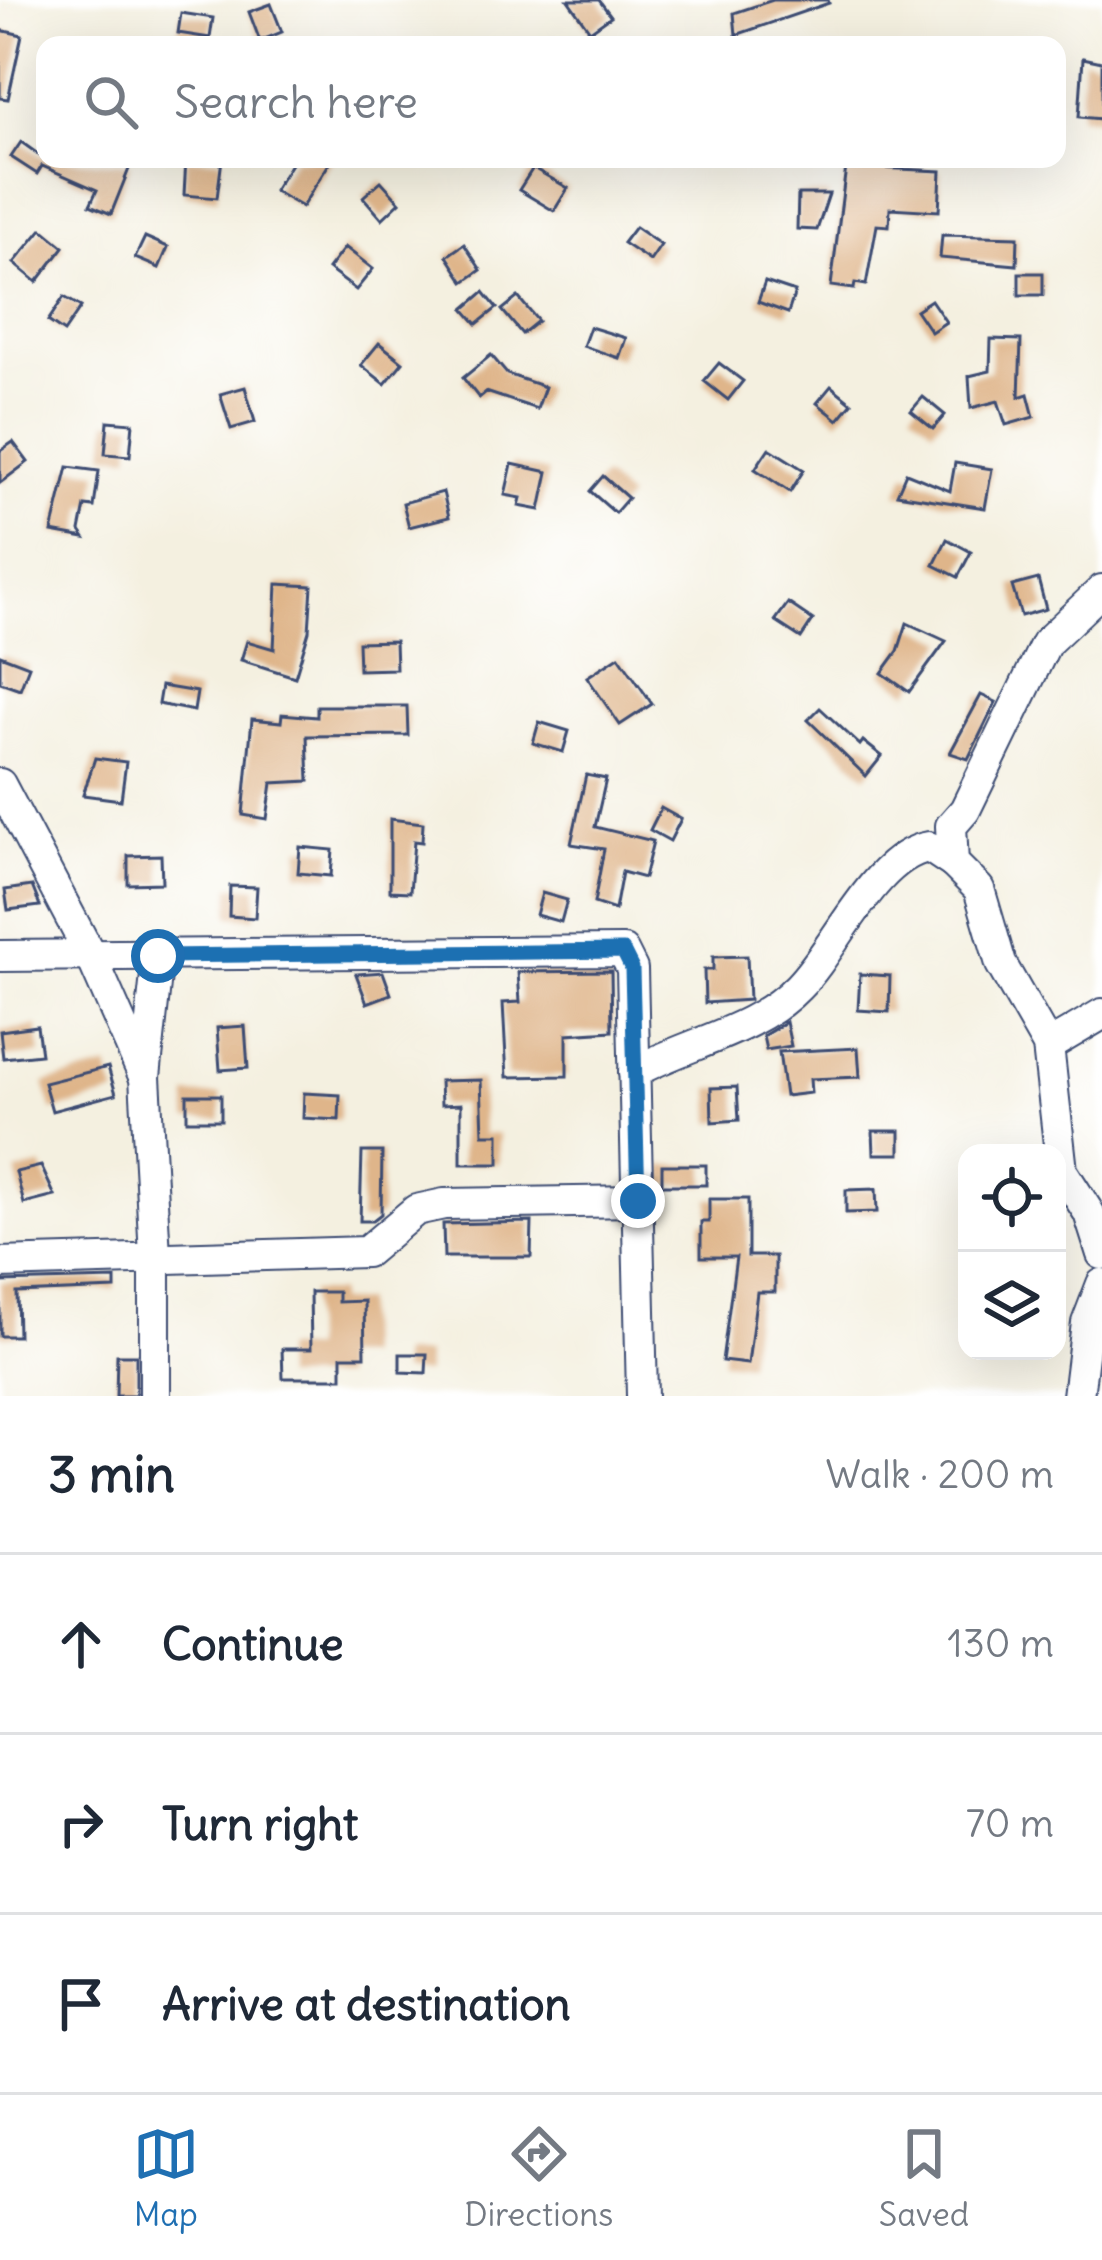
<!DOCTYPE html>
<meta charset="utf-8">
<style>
body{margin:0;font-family:Delius,sans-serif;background:#f6f6f7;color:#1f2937}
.controls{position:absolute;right:36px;bottom:36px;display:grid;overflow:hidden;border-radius:24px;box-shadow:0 12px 48px #0002}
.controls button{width:108px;height:108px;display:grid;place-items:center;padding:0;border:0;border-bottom:3px solid #e0e1e3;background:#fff;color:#1f2937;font:60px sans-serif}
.stop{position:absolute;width:36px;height:36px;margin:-27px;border:9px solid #1f6fb2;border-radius:50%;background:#fff}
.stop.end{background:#1f6fb2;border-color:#fff;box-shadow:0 3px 12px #0008}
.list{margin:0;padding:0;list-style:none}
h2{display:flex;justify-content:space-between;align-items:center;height:156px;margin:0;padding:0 48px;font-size:51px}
h2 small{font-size:39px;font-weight:400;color:#747a83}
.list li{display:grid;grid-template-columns:78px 1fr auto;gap:36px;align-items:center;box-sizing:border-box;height:180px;padding:0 48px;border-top:3px solid #e0e1e3}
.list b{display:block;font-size:45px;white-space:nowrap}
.list em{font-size:39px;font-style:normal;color:#747a83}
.icon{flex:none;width:66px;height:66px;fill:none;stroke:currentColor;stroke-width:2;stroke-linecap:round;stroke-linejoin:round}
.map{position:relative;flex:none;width:1102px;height:1396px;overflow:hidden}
.search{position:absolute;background:#fff;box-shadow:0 12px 48px #0002;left:36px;right:36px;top:36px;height:132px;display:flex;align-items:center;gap:30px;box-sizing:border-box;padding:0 42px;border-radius:24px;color:#747a83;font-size:45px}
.sheet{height:696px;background:#fff}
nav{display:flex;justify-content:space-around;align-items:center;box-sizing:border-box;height:168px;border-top:3px solid #e0e1e3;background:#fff;font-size:33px;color:#747a83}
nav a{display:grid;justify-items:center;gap:6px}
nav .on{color:#1f6fb2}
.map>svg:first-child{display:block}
.building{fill:#dfb58a}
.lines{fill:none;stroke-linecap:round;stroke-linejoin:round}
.minor-casing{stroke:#3c4c72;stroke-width:34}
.minor{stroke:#fff;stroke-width:30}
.route{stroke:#1f6fb2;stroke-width:15}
</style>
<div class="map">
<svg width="1102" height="1396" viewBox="0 0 1102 1396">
<rect width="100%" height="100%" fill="#fff"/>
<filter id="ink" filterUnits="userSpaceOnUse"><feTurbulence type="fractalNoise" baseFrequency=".00833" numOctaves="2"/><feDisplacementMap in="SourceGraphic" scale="24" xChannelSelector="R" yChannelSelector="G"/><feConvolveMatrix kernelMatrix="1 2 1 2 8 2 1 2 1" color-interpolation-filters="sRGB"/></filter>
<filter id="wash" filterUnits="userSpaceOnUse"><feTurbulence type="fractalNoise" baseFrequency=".004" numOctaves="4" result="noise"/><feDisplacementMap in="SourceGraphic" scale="48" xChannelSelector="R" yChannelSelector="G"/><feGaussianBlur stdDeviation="2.7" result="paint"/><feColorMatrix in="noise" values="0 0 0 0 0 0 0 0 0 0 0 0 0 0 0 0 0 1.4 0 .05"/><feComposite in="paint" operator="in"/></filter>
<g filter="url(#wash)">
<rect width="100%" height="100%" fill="#f4f0e0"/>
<g id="blocks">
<g class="building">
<path d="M568 0H599L611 16 590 31Z"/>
<path d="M773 0H828L829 3 736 35 734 13Z"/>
<path d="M271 4 282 32 260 41 249 12Z"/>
<path d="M181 13 213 18 210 38 178 33Z"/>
<path d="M0 30 22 35 8 99 0 98Z"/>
<path d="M1083 58 1102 62V119L1079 117Z"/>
<path d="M21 142 45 159 131 164 111 214 90 205 97 190 42 166 37 174 11 157Z"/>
<path d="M186 159H222L217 198 184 195Z"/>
<path d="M294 159H332L302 207 274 191Z"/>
<path d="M847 159 879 162V168L941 171 939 211 890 208 889 226 877 225 866 285 855 283 854 289 831 286Z"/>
<path d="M533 168 568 188 554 211 519 190Z"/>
<path d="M381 181 400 202 382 219 363 197Z"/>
<path d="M798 194H829L817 230 797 229Z"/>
<path d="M635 227 661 245 650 261 623 243Z"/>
<path d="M42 229 64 247 37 282 14 263Z"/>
<path d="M942 235 1018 237 1017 265 940 258Z"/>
<path d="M145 237 168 247 159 268 135 258Z"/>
<path d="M464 244 481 270 464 282 447 256Z"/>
<path d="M345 247 373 269 356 290 328 269Z"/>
<rect x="1019" y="273" width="24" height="22"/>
<path d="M765 282 795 292 788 313 758 302Z"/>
<path d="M484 292 497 308 477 324 464 309Z"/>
<path d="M64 297 81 307 64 332 48 321Z"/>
<path d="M518 297 538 321 522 334 502 310Z"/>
<path d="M931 300 946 322 931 332 916 310Z"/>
<path d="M590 327 626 338 619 358 583 346Z"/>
<path d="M991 339 1021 340 1019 397 1028 394 1034 417 1006 425 998 401 971 408 969 376 990 371Z"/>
<path d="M379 343 403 362 385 384 361 365Z"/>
<path d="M491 355 507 374 545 387 537 409 486 392 479 398 463 378Z"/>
<path d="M719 363 743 381 728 400 704 381Z"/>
<path d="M831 386 852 403 838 420 817 403Z"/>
<path d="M245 387 255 422 231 429 220 394Z"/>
<path d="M923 397 945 415 933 429 911 411Z"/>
<path d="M108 421 133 423 130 456 105 454Z"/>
<path d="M13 442 28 462 0 483V451Z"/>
<path d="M769 448 804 470 790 492 755 469Z"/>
<path d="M955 463 992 469 985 508 897 494 906 473 950 491Z"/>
<path d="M512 464 548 472 540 510 519 506 521 498 505 495Z"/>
<path d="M68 467 99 471 94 507 85 506 80 531 85 538 52 532Z"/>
<path d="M603 476 628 498 615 513 590 491Z"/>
<path d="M443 492 449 517 409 527 403 503Z"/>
<path d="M947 539 971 552 958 577 934 565Z"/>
<path d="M1038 579 1046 609 1021 616 1012 586Z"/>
<path d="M277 584 312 586 309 631 295 677 241 660 247 641 274 649Z"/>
<path d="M788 603 813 620 801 638 775 621Z"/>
<path d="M907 623 946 641 909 692 882 673 898 651Z"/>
<path d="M395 641 396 669 359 670 358 642Z"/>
<path d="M0 655 29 666 20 689 0 682Z"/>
<path d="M619 656 652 704 620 725 587 677Z"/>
<path d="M161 686 197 692 194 711 158 704Z"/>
<path d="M981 695 996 702 968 759 950 753Z"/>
<path d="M317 706H407L408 735 307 736 309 781 272 783 267 819 243 815 252 719 281 722 282 714 317 717Z"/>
<path d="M820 708 860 745 863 741 882 756 866 776 808 720Z"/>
<path d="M539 722 569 731 563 752 533 743Z"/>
<path d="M95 758 126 762 121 800 83 795Z"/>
<path d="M586 775 606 779 595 827 653 841 644 878 622 872 615 910 594 903 604 849 571 844Z"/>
<path d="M661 808 681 819 670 841 650 830Z"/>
<path d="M390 819 423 823 422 842 414 841 410 892 390 891Z"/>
<path d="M300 847 333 850 331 876 298 873Z"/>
<path d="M161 855 162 883 128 884V856Z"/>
<path d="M32 886 40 906 8 910 5 890Z"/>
<path d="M230 886 257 887 255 918 229 916Z"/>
<path d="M542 893 567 900 561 922 536 915Z"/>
<path d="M747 956 749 1000 705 1003 704 970H713V957Z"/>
<path d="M611 971 612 1031 567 1034V1076L507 1077 503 1003 520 1002 518 972Z"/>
<path d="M383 972 391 994 367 1003 356 974Z"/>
<path d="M860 974 890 976 889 1012 858 1010Z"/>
<path d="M786 1022 791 1046 766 1050 763 1036Z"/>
<path d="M37 1026 41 1054 3 1058 0 1031Z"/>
<path d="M245 1026 248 1068 220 1070 217 1028Z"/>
<path d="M858 1048 860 1077 810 1079 811 1093 785 1096 779 1052Z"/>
<path d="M108 1067 116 1094 52 1111 44 1083Z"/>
<path d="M481 1080 483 1134H499V1164H461V1104L441 1105 440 1081Z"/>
<path d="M737 1087 739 1120 712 1122 711 1088Z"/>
<path d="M304 1093 340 1095 339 1120 303 1118Z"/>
<rect x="187" y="1095" width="34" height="25"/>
<path d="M873 1131H900V1154H874Z"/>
<path d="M362 1152H382L381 1214 372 1221H360Z"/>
<rect x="662" y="1165" width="44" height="20"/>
<path d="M41 1166 55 1196 24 1204 16 1172Z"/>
<path d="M876 1189 877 1212 846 1213V1190Z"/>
<path d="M709 1199H748V1256H775V1292H757L748 1364 722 1361 736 1257H701V1222H709Z"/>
<path d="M532 1222 531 1257H444L443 1224Z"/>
<path d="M115 1279V1289L17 1293 18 1336H0V1282Z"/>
<path d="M310 1292H338V1302L364 1301 365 1356H342V1378H283L282 1349H311Z"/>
<path d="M400 1354H427L426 1373 400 1372Z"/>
<path d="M117 1355H136V1396H116Z"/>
</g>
</g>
</g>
<g filter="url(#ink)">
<use href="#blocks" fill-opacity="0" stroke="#3c4c72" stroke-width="3"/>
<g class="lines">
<defs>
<g id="minor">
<path d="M1102 590 1046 643 965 810 951 826 953 863 979 889 1001 964 1048 1046 1062 1171 1089 1213 1102 1254"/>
<path d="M0 784 92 958 143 1074"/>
<path d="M0 956 623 951 632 969 642 1396"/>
<path d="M1048 1046 1102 1014"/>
<path d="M634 1072C687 1043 756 1031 798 987 837 948 874 856 929 847L953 863"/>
<path d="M0 1263 366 1252 416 1210 444 1204 638 1201"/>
<path d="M155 1396V1255L145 1077 158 956"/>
<path d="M1078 1396 1087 1323 1102 1284"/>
</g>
</defs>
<use href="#minor" class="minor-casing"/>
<use href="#minor" class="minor"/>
</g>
</g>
<g class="lines" filter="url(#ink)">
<path class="route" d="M158 956 623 951 632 969 638 1201"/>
</g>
</svg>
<div class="controls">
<button><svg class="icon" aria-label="locate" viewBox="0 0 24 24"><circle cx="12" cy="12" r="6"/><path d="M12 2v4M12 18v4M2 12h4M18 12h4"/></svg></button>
<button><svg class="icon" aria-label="layers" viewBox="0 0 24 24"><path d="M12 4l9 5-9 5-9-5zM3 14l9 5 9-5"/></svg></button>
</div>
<div class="stop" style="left:158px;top:956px"></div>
<div class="stop end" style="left:638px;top:1201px"></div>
<div class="search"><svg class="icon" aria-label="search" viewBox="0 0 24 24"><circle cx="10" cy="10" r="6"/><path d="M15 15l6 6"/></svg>Search here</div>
</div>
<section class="sheet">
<h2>3 min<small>Walk · 200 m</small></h2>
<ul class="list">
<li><svg class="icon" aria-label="ahead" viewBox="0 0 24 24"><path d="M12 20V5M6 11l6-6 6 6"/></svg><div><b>Continue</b></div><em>130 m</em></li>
<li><svg class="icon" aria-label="right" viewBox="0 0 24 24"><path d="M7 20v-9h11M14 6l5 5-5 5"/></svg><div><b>Turn right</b></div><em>70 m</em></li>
<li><svg class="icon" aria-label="arrive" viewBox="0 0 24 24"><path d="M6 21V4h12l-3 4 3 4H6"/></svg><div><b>Arrive at destination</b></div></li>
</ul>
</section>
<nav>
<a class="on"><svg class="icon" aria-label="map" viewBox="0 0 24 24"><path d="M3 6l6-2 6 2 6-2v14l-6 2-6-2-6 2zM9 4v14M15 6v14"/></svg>Map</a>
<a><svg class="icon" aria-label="directions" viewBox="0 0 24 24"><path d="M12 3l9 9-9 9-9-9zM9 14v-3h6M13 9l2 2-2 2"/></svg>Directions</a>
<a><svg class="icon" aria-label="saved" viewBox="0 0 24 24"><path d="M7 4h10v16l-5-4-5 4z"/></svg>Saved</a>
</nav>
